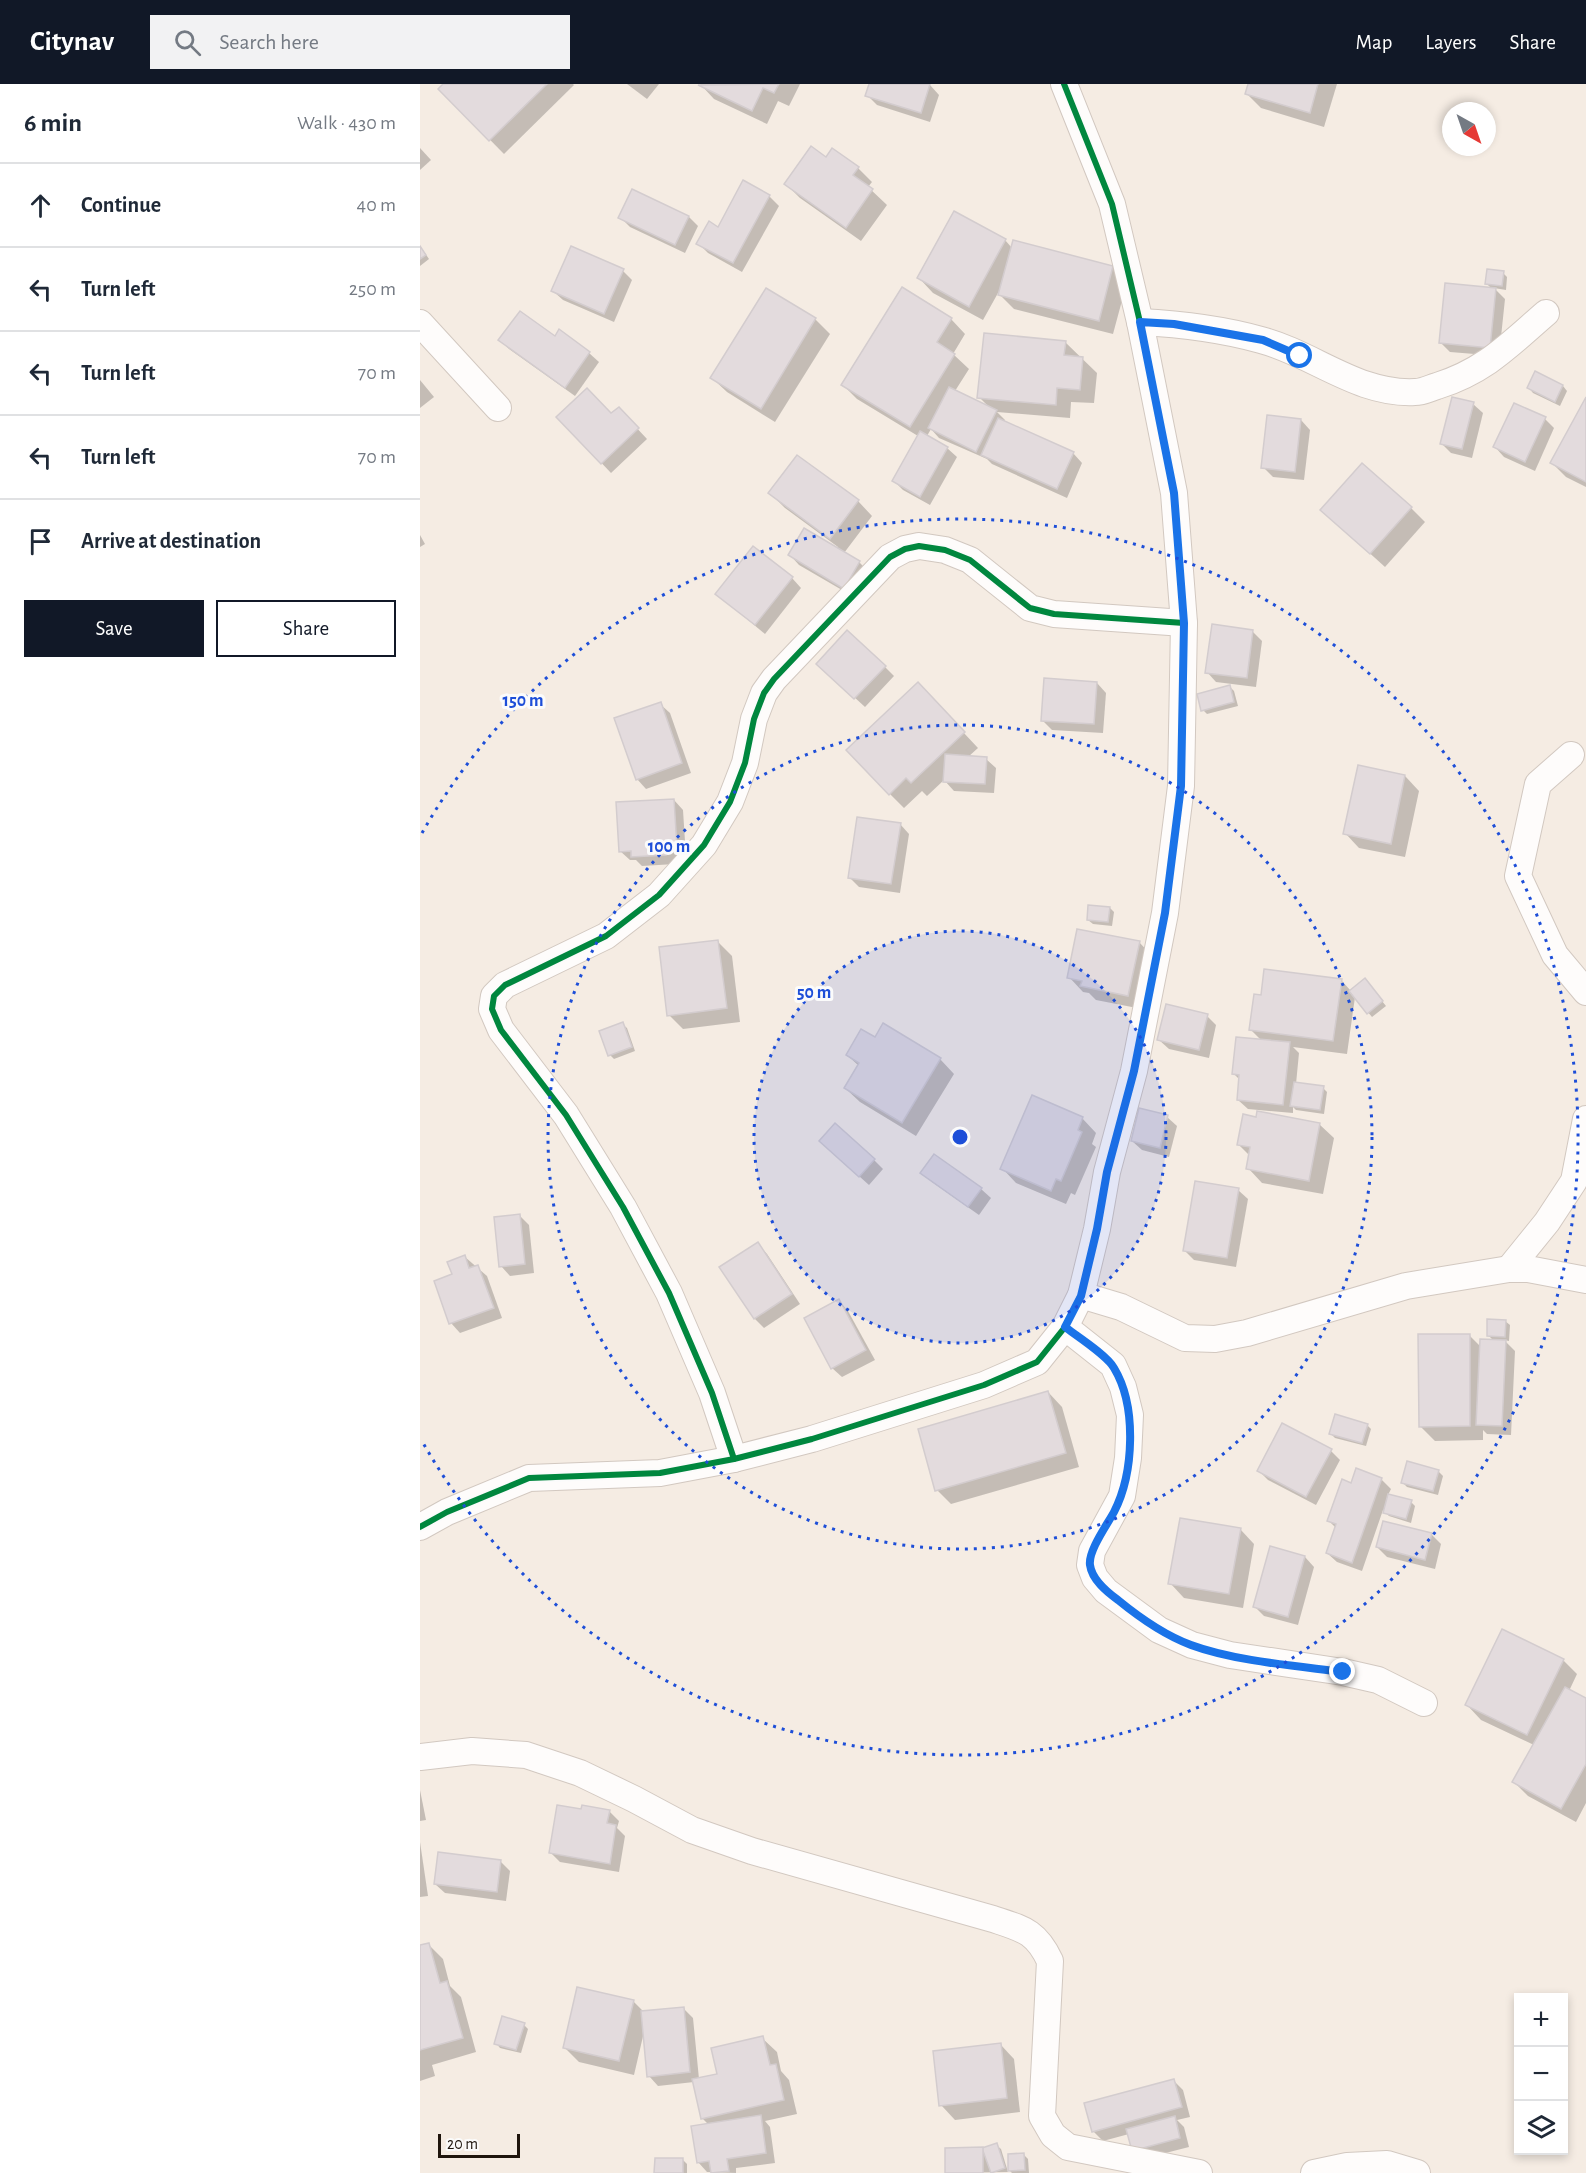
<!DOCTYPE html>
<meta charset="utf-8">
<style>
body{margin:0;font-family:"Alegreya Sans",sans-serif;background:#f2f2f3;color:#1f2937}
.controls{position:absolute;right:18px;bottom:18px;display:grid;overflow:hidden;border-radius:0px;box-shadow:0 3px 9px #0003}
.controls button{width:54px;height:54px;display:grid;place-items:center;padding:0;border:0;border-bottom:2px solid #e0e1e3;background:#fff;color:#1f2937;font:30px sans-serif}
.compass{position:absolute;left:1022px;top:18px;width:54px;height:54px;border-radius:50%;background:#fff;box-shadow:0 3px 9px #0003;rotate:140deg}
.scale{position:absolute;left:18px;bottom:15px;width:82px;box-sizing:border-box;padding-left:6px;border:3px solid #1f150d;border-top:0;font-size:16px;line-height:21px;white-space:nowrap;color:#1f150d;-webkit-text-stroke:4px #fbfbfb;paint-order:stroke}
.stop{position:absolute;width:18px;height:18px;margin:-14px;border:4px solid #1a73e8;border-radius:50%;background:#fff}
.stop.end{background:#1a73e8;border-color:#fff;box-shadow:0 2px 6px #0008}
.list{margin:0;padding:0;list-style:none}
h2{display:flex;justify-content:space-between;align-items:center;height:78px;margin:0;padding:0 24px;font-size:26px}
h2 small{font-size:20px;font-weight:400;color:#747a83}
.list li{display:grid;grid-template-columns:39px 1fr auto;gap:18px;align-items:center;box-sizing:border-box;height:84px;padding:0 24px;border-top:2px solid #e0e1e3}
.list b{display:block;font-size:22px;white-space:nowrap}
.list em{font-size:20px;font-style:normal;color:#747a83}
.actions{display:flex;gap:12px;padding:18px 24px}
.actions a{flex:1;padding:14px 0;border:2px solid #111827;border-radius:0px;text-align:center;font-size:21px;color:#111827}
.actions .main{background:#111827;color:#fff}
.icon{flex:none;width:33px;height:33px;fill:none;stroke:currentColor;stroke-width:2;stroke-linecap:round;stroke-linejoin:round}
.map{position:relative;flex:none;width:1166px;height:2089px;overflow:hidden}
header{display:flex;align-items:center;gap:36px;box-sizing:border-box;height:84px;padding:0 30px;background:#111827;color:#fff}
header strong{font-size:28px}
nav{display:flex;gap:33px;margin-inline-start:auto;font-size:21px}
.search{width:420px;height:54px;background:#f2f2f3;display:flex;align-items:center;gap:15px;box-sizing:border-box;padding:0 21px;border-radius:0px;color:#747a83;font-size:22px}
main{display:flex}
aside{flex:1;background:#fff}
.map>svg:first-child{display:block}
.shadow{fill:#0003}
.building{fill:#e3dbdd;stroke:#d3ccce;stroke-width:1.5}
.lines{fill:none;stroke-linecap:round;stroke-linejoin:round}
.minor-casing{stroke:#d2c8c0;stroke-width:28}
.minor{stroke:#fefcfb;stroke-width:26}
.cycleway-casing{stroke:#fbfbfb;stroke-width:10}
.cycleway{stroke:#00873e;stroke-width:6}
.route{stroke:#1a73e8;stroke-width:8}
.ring{fill:none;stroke:#1d4ed8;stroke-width:3;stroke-dasharray:3 6}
.centre{fill:#1d4ed8;stroke:#fbfbfb;stroke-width:3}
.ring-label{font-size:18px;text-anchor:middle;font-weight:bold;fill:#1d4ed8;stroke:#fbfbfb;stroke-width:6;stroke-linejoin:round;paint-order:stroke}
</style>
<header>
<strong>Citynav</strong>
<div class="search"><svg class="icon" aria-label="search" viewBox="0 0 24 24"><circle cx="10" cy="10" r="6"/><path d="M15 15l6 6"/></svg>Search here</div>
<nav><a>Map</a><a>Layers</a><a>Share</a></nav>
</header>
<main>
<aside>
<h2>6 min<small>Walk · 430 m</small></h2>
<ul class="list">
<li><svg class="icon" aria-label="ahead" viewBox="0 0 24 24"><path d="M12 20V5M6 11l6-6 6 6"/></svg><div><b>Continue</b></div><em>40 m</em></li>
<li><svg class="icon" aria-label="left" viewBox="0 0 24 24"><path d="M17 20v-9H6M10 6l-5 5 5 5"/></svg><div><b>Turn left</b></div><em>250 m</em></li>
<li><svg class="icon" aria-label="left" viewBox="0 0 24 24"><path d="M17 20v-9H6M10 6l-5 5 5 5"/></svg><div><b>Turn left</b></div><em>70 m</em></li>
<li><svg class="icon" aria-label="left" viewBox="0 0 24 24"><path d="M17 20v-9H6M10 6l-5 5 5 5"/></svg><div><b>Turn left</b></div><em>70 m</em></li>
<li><svg class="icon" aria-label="arrive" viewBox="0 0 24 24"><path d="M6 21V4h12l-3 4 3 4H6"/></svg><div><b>Arrive at destination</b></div></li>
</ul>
<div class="actions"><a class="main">Save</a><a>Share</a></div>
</aside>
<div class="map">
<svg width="1166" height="2089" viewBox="0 0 1166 2089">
<rect width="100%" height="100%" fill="#f5ece3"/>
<g class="shadow">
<path d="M25 0H153L154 1 84 70 20 5Z"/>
<path d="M207 0H239L227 15Z"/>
<path d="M280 0H380L369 22 358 17 347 40 294 15Z"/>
<path d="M451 0 510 1 519 11 510 38 457 21 447 11Z"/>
<path d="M830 0H917L904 43 841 24 827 10Z"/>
<path d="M0 64 11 76 0 86Z"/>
<path d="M407 75 438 84 452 98 448 103 467 121 441 157 380 114 366 100Z"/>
<path d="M349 112 359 122 322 188 288 169 278 159Z"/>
<path d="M200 133H269L278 142 265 169 210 143Z"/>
<path d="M585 156 592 164 692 183 707 198 693 250 594 225 578 209 563 236 513 209 499 194Z"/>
<path d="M0 162 9 175 0 182Z"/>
<path d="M203 187 212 196 194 238 143 216 133 207Z"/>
<path d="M1083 189 1087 193 1086 206 1074 204 1085 215 1079 272 1030 268 1020 258 1073 206 1067 200Z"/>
<path d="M347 206 395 235 410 250 355 338 307 308 292 294Z"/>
<path d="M531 235 545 250 533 270 549 285 535 307 569 323 559 313 645 258 677 289 674 319 651 318 650 334 577 328 585 336 584 339 653 369 662 379 647 414 572 380 567 375 519 354 511 345 507 352 527 364 537 373 510 421 483 406 473 396 498 352 437 315 423 301Z"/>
<path d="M135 254 169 269 179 278 155 312 89 265 80 256Z"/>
<path d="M1116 289 1143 302 1147 307 1140 322 1113 309 1109 304Z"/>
<path d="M0 296 14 313 0 324Z"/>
<path d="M1166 316V403L1146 393 1132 379Z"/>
<path d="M1053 320 1063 329 1052 374 1031 369 1021 359Z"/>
<path d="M199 325 227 355 191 389 138 333 191 331Z"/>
<path d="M1125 335 1134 344 1115 387 1084 373 1075 363Z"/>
<path d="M881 336 890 346 884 396 853 393 843 383Z"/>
<path d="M350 409 438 417 452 432 424 469 440 479 449 488 434 513 379 481 370 471 416 465 418 463 365 424Z"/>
<path d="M991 424 1005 438 965 483 902 426Z"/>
<path d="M0 451 5 460 0 463Z"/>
<path d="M372 494 381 504 345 550 297 510Z"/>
<path d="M832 547 842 557 836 603 796 598 787 588Z"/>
<path d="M465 583 474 592 445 623 408 589Z"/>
<path d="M677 599 686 609 683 649 632 646 622 636Z"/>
<path d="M810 603 814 607 818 622 787 630 783 626Z"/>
<path d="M512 615 558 664 548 673 566 675 576 684 574 709 534 707 524 696 507 712 502 707 484 724 470 710Z"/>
<path d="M240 620 250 629 271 689 226 705 217 695Z"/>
<path d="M985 692 999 707 985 773 939 764 925 749Z"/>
<path d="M254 716 263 726 266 773 254 774 255 780 222 782 216 776H210L200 767Z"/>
<path d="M480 740 489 750 480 809 439 803 429 793Z"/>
<path d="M690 824 694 828 692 842 673 840 668 836Z"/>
<path d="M297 857 312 872 320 938 263 945 249 931Z"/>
<path d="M719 858 733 873 722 925 676 916 669 909 663 908 649 893Z"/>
<path d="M921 896 931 907 949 901 966 922 952 933 935 913 927 970 873 963 879 969 876 1000 903 1004 907 1008 904 1030 876 1026 873 1023V1029L828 1025 818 1016 820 996 814 990 842 957 830 945 842 913Z"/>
<path d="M787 932 796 941 789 974 749 965 739 956Z"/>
<path d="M202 940 207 944 215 967 194 975 190 971Z"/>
<path d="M455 955 520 975 534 990 496 1052 440 1018 425 1004 439 982 427 971Z"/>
<path d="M747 1033 757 1042 749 1073 722 1066 712 1057Z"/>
<path d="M662 1034 676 1049 672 1060 676 1063 655 1111 651 1109 646 1120 596 1099 582 1084Z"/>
<path d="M899 1040 914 1054 903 1110 842 1099 828 1084 830 1072 818 1060Z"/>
<path d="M411 1067 454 1076 463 1085 449 1101Z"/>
<path d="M502 1089 561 1105 571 1114 559 1131 512 1098Z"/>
<path d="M818 1106 828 1115 816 1183 774 1176 764 1166Z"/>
<path d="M100 1132 109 1141 114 1189 90 1192 81 1182Z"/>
<path d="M338 1160 347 1170 380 1220 344 1244 335 1235 301 1184Z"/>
<path d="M45 1173 67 1192 82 1234 40 1249 31 1239Z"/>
<path d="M419 1217 428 1227 455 1276 422 1293 412 1284Z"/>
<path d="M1085 1237 1090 1241 1089 1257 1084 1256 1095 1267 1091 1351 1067 1350 1063 1346V1356L1015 1357 1000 1342 1049 1251 1061 1263 1074 1257 1068 1251Z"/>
<path d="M628 1308 642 1323 659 1383 531 1420 517 1406Z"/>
<path d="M947 1341 951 1345 946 1362 915 1354 911 1350Z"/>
<path d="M911 1367 920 1376 896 1421 848 1396 839 1387Z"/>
<path d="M1018 1387 1023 1392 1018 1411 987 1403 983 1399Z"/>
<path d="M961 1395 971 1405 968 1411 991 1418 995 1422 991 1439 969 1432 963 1426 942 1487 917 1478 907 1469 916 1444 909 1437 932 1400Z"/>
<path d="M820 1445 834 1460 823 1524 764 1514 750 1499Z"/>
<path d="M1012 1451 1021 1460 1015 1485 967 1473 957 1463Z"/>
<path d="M885 1473 894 1483 878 1541 844 1532 835 1523Z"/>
<path d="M1143 1576 1157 1590 1149 1607 1166 1616V1719L1156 1738 1108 1712 1094 1698 1114 1661 1061 1636 1047 1621Z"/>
<path d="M0 1706 6 1736 0 1737Z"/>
<path d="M162 1727H189L199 1737 197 1744 205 1752 199 1788 140 1778 130 1768Z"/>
<path d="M0 1758 8 1812 0 1813Z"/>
<path d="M80 1777 90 1787 86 1817 25 1809 15 1800Z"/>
<path d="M8 1860 23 1875 30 1902 41 1913 56 1968 12 1981 15 1992 0 1997V1863Z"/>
<path d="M213 1917 224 1928 263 1924 273 1934 279 1995 299 1991 342 1954 357 1968 361 1987 369 1996 377 2030 345 2037 350 2043 355 2079 316 2084V2089L287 2088 278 2078 289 2041 282 2034 274 1998 238 2002 229 1992 224 1948 214 1991 159 1978 145 1964Z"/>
<path d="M104 1941 108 1945 101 1969 80 1964 76 1959Z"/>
<path d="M580 1960 594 1975 600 2028 535 2036 521 2021Z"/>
<path d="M753 1996 763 2006 770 2033 757 2036 764 2043 769 2063 722 2075 709 2050 683 2057 673 2047Z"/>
<path d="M576 2061 581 2065 588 2088 527 2089 562 2064Z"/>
<path d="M604 2071 608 2075 609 2089H592L590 2087Z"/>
<path d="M262 2075 267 2080V2089H236Z"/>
</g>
<g class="building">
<path d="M23 0H127L69 57 18 5Z"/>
<path d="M359 0 354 9 343 4 332 27 278 1Z"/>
<path d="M449 0H510L501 29 445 12Z"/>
<path d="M828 0H898L890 29 825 10Z"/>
<path d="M391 62 406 73 412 64 439 83 433 91 453 105 426 144 364 100Z"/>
<path d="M323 96 350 111 313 179 276 160 289 137 298 143Z"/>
<path d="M212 105 269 132 255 161 198 134Z"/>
<path d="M534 127 586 155 549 223 497 194Z"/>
<path d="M593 156 693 182 679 237 578 211Z"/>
<path d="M0 162 6 171 0 175Z"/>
<path d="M151 162 204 185 184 230 131 207Z"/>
<path d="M1067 185 1084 187 1082 202 1065 200Z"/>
<path d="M1025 199 1076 204 1070 264 1019 259Z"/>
<path d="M482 203 532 234 517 258 535 270 490 343 421 301Z"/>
<path d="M346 204 396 234 341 325 290 294Z"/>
<path d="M100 227 135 252 139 245 170 268 145 304 78 256Z"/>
<path d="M564 249 646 257 644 271 663 273 660 306 637 304 636 321 557 314Z"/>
<path d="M1115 287 1143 301 1135 318 1107 304Z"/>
<path d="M529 303 577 326 556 368 508 344Z"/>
<path d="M167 304 191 329 199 323 219 344 181 380 136 333Z"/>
<path d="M1032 313 1054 318 1042 365 1020 360Z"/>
<path d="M1166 313V398L1130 379Z"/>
<path d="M1094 319 1126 333 1105 378 1073 363Z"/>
<path d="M847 331 881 335 875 388 841 384Z"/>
<path d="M578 334 654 368 637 405 561 371Z"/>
<path d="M500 347 528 363 500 413 472 397Z"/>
<path d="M377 371 439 416 410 455 348 409Z"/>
<path d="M942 379 992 423 950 470 900 426Z"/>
<path d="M384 444 440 477 424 505 368 471Z"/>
<path d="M333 462 373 493 335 541 295 510Z"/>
<path d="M792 540 833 546 827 594 785 589Z"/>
<path d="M427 546 466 582 434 615 396 580Z"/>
<path d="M624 594 677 598 674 640 621 637Z"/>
<path d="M498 598 545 648 491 699 486 694 469 711 426 666Z"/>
<path d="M810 601 814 618 781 627 777 610Z"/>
<path d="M241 618 262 679 216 696 194 634Z"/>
<path d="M525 670 567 673 565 700 523 698Z"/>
<path d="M938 681 985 691 971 760 923 750Z"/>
<path d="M254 715 257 764 245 765 246 771 211 773V767L199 768 196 718Z"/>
<path d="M437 733 481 739 471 800 428 794Z"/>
<path d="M668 821 690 823 688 838 667 836Z"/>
<path d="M657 845 720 857 708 912 660 902 662 897 647 894Z"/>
<path d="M298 856 307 924 247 932 239 863Z"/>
<path d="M844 885 922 895 913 957 829 946 834 910 841 911Z"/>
<path d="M945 894 963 917 947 930 929 907Z"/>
<path d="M746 920 788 930 779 966 737 956Z"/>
<path d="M203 938 212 963 188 972 179 947Z"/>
<path d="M463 939 521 974 482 1039 424 1004 439 979 426 971 441 945 455 953Z"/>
<path d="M816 953 870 958 863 1021 817 1016 819 991 812 990Z"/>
<path d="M874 998 904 1002 900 1026 870 1022Z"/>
<path d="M612 1011 663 1033 658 1046 662 1048 641 1097 636 1095 631 1107 580 1085Z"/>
<path d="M719 1024 748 1031 740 1064 711 1057Z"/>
<path d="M837 1027 900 1039 889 1097 826 1085 830 1063 817 1061 823 1030 836 1033Z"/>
<path d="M415 1039 455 1075 439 1093 399 1057Z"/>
<path d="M514 1070 562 1104 548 1123 500 1089Z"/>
<path d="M775 1097 819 1104 807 1174 763 1167Z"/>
<path d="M100 1130 105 1180 79 1183 74 1133Z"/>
<path d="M338 1158 372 1210 334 1235 299 1183Z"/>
<path d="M45 1171 49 1184 58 1181 74 1224 29 1240 14 1197 32 1190 27 1178Z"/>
<path d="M419 1215 446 1266 411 1285 384 1234Z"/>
<path d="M1067 1235 1086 1236 1085 1253 1067 1252Z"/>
<path d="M998 1250H1050V1342L999 1343Z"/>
<path d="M1060 1255 1086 1256 1082 1342 1056 1341Z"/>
<path d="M628 1307 646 1369 515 1407 498 1345Z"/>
<path d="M915 1330 948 1340 942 1359 909 1350Z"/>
<path d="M862 1339 912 1365 886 1413 837 1387Z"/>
<path d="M987 1377 1019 1386 1013 1407 981 1399Z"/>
<path d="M936 1384 962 1394 932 1479 906 1469 916 1440 907 1437 922 1395 931 1399Z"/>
<path d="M968 1410 992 1416 986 1435 963 1429Z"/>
<path d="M760 1434 821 1444 809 1510 748 1500Z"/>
<path d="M963 1437 1012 1449 1005 1476 956 1463Z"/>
<path d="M850 1462 885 1472 868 1533 833 1523Z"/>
<path d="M1082 1545 1144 1575 1107 1651 1045 1621Z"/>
<path d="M1145 1603 1166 1614V1680L1141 1725 1092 1698Z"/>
<path d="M137 1721 161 1725 162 1721 190 1726 187 1739 196 1741 190 1780 129 1769Z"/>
<path d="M18 1768 81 1776 77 1808 14 1800Z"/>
<path d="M9 1859 20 1899 27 1897 43 1954 0 1966V1861Z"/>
<path d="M157 1903 214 1916 199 1977 143 1964Z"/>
<path d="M264 1923 270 1988 227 1993 221 1927Z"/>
<path d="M82 1932 105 1939 96 1966 74 1960Z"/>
<path d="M343 1952 350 1981 356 1980 364 2016 281 2035 272 1995 297 1990 291 1964Z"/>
<path d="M581 1959 587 2014 519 2022 513 1967Z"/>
<path d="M754 1995 762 2023 672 2048 664 2019Z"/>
<path d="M341 2031 346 2069 307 2075 309 2087 291 2089 289 2077 277 2079 271 2042Z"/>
<path d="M755 2032 760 2054 712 2067 706 2045Z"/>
<path d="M577 2059 585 2084 571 2089 562 2064Z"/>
<path d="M563 2063V2089H525V2064Z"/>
<path d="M604 2069 605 2086 588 2087V2070Z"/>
<path d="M235 2074H263V2089H234Z"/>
</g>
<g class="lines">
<defs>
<g id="minor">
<path d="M720 238C760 240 802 245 841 256 894 270 938 311 995 308 1003 308 1010 304 1017 302 1065 287 1089 261 1126 229"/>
<path d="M0 239 78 324"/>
<path d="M1151 671 1118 700 1098 792 1135 871 1166 908"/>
<path d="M1089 1185 1127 1138 1154 1097 1166 1035"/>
<path d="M661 1211 701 1223 765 1254 795 1255 827 1249 986 1202 1089 1185H1108L1166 1196"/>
<path d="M645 1243 693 1281 703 1303 710 1331 708 1374 702 1412 672 1467 670 1481 675 1494 686 1507 739 1546 772 1561 810 1571 923 1588 958 1596 1004 1619"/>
<path d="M314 1375 292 1309 249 1209 203 1123 146 1031 81 946 72 925 74 912 85 901 186 852 239 811 284 761 310 718 325 679 334 635 344 609 354 595 470 473 485 465 499 462 525 466 550 476 610 524 634 530 764 539"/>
<path d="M0 1443 27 1428 109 1394 240 1389 314 1375 392 1355 564 1301 617 1278 645 1243 661 1211 677 1145 687 1088 714 987 745 829 761 702 764 539 754 409 720 238 692 120 644 0"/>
<path d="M0 1673 52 1667 106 1671 160 1689 214 1715 272 1746 332 1767 573 1835C603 1845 616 1847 630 1877L622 2032 633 2051 648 2063 779 2089"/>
<path d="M894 2089 927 2082 967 2080 997 2089"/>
</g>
</defs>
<use href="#minor" class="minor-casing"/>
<use href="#minor" class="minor"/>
<defs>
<g id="cycleway">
<path d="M314 1375 292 1309 249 1209 203 1123 146 1031 81 946 72 925 74 912 85 901 186 852 239 811 284 761 310 718 325 679 334 635 344 609 354 595 470 473 485 465 499 462 525 466 550 476 610 524 634 530 764 539"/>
<path d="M0 1443 27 1428 109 1394 240 1389 314 1375 392 1355 564 1301 617 1278 645 1243 661 1211 677 1145 687 1088 714 987 745 829 761 702 764 539 754 409 720 238 692 120 644 0"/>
</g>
</defs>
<use href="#cycleway" class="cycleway-casing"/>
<use href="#cycleway" class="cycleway"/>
</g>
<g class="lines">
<path class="route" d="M880 272 843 256 754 240 720 238 754 409 764 539 761 702 745 829 714 987 687 1088 677 1145 661 1212 645 1243C657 1252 688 1272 694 1284 717 1322 714 1389 694 1428 687 1441 668 1467 670 1481 672 1496 687 1508 698 1516 720 1534 744 1551 771 1561 814 1577 877 1582 923 1588"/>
</g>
<circle cx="540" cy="1053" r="206" fill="#1d4ed8" fill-opacity=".12"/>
<g class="ring">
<circle cx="540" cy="1053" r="206"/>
<circle cx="540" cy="1053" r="412"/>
<path d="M2 749A618 618 0 1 1 2 1357"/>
</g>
<circle cx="540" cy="1053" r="9" class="centre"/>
<g class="ring-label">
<text x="103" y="622">150 m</text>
<text x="249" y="768">100 m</text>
<text x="394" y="914">50 m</text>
</g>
</svg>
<div class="controls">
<button>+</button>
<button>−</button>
<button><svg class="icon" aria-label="layers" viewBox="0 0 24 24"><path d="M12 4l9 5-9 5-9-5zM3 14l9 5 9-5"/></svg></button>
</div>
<svg class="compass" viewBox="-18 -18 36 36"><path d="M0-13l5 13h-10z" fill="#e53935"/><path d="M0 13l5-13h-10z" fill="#747a83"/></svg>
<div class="scale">20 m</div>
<div class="stop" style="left:880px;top:272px"></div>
<div class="stop end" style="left:923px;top:1588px"></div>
</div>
</main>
